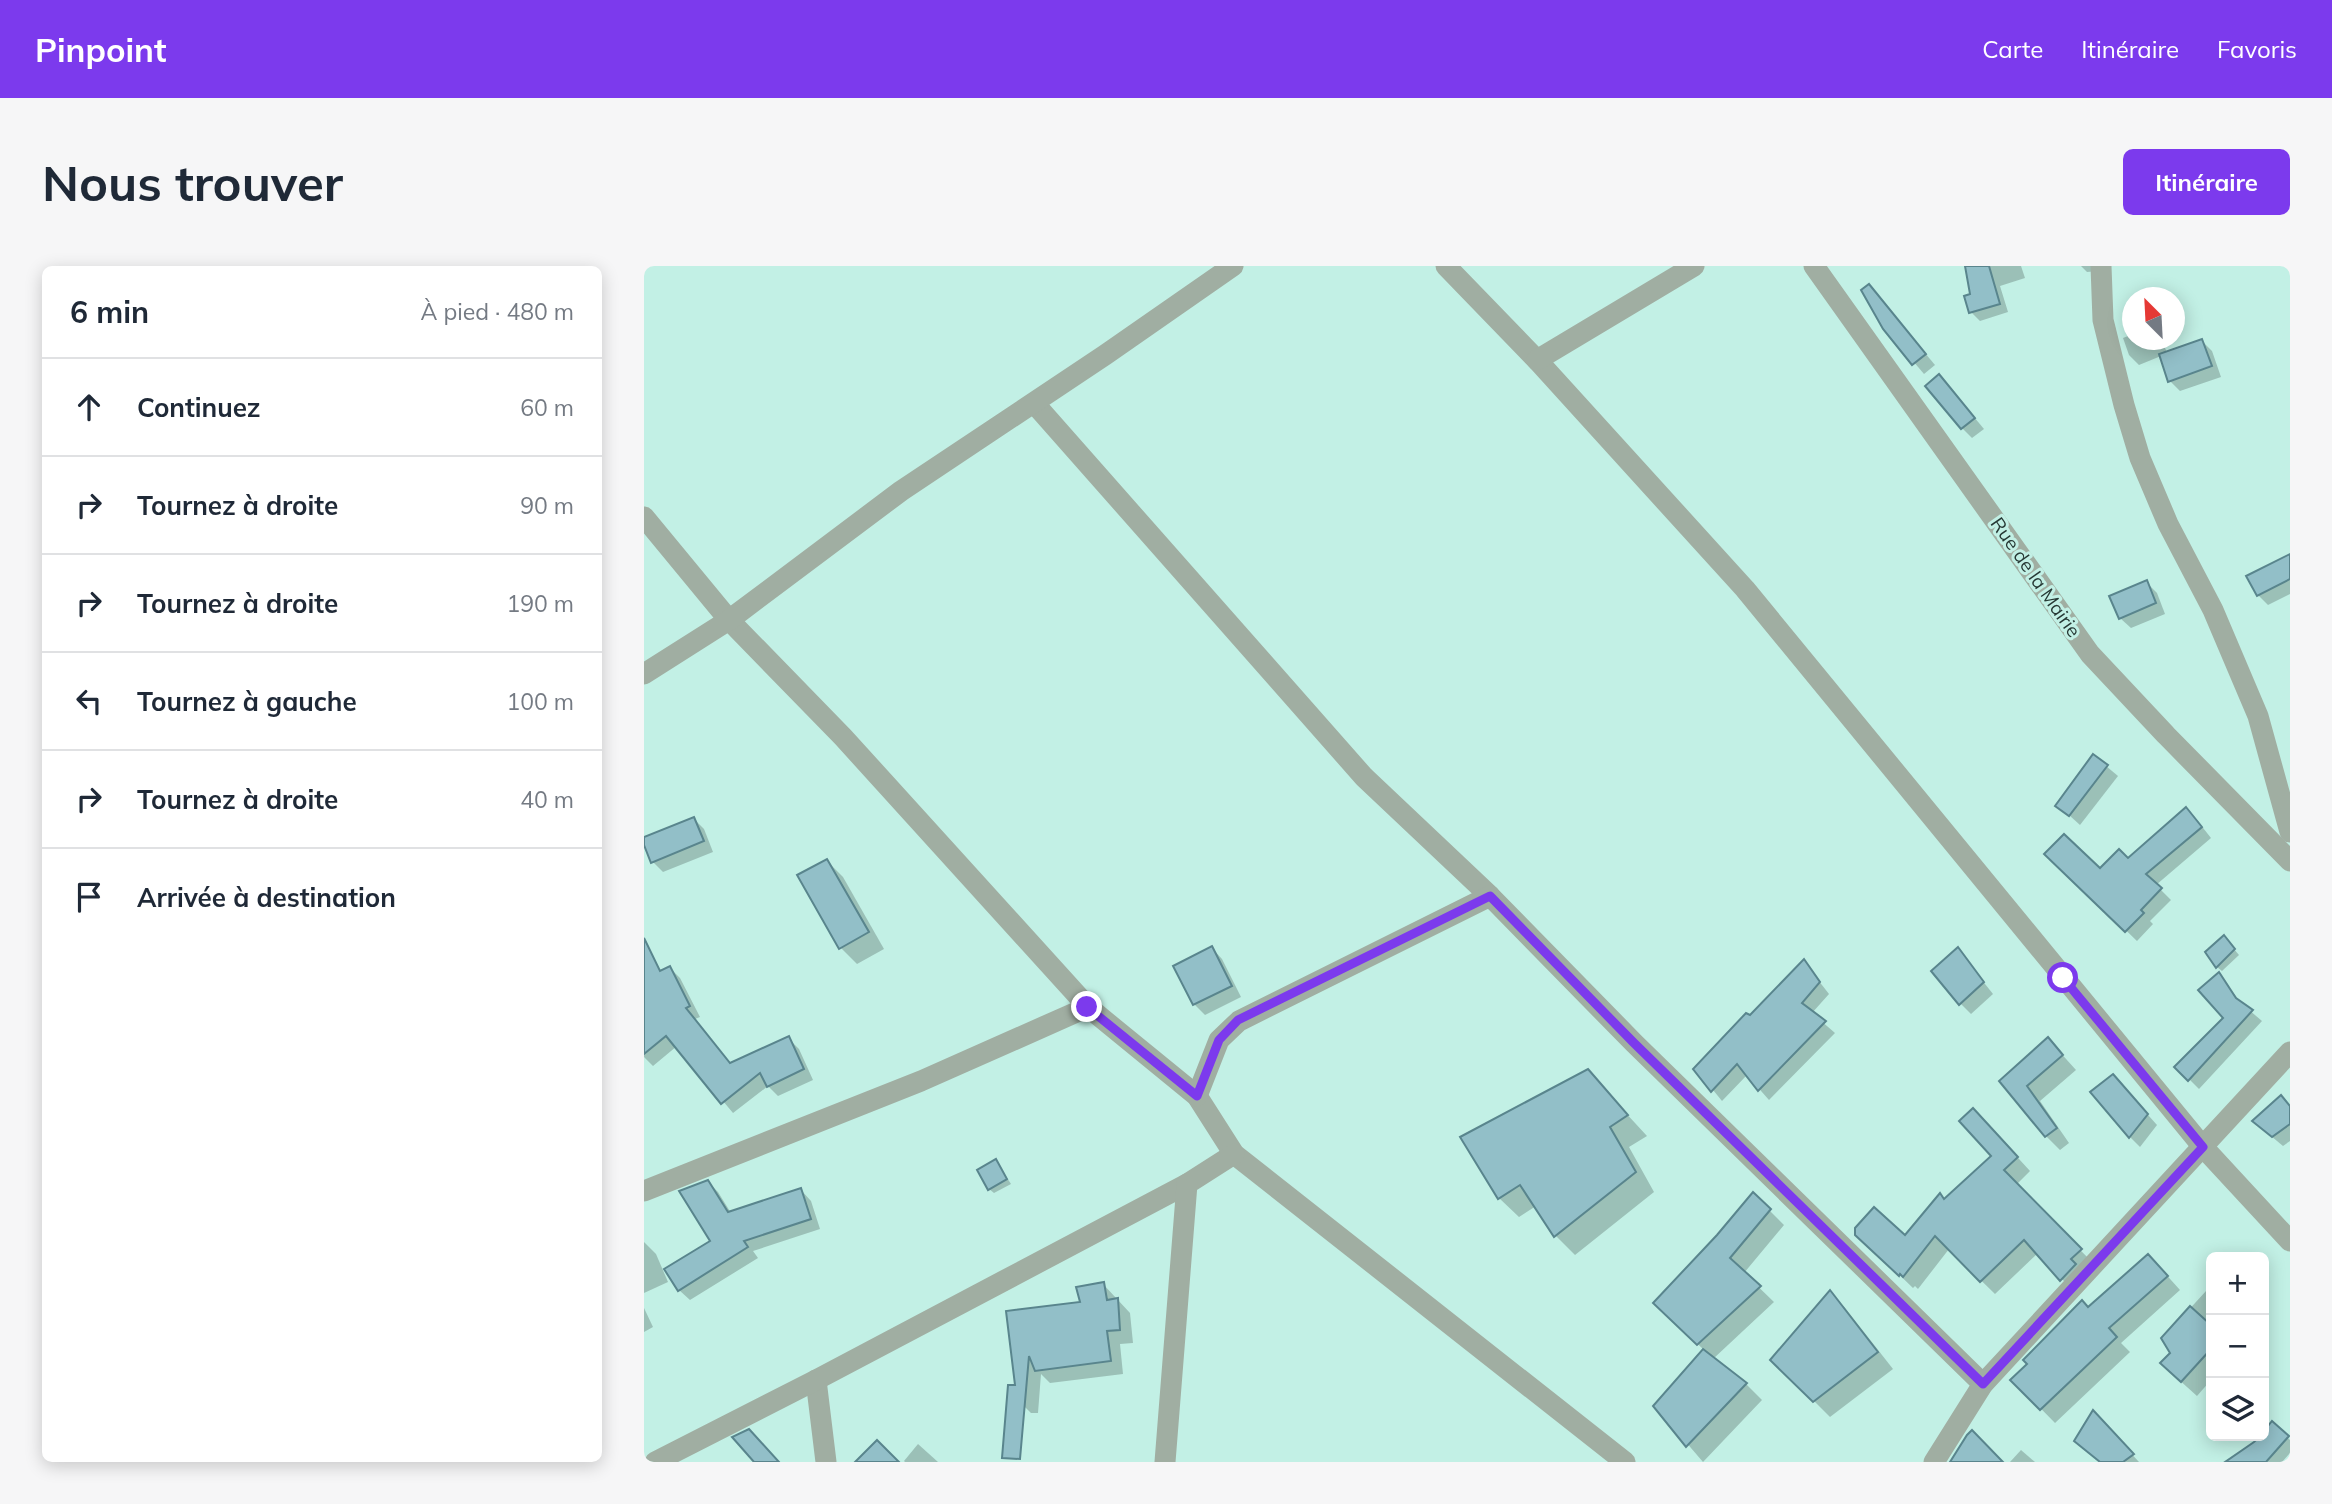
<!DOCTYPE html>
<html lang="fr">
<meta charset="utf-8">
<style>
body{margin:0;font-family:Mulish,sans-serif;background:#f6f6f7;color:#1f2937}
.controls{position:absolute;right:21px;bottom:21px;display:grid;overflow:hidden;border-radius:10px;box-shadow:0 4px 18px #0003}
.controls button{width:63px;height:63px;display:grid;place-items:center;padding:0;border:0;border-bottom:2px solid #e0e1e3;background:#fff;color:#1f2937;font:35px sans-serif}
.compass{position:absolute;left:1478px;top:21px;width:63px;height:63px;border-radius:50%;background:#fff;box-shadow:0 4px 18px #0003;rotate:336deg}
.stop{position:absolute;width:21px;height:21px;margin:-16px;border:5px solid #7c3aed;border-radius:50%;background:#fff}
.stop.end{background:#7c3aed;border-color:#fff;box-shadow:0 2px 7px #0008}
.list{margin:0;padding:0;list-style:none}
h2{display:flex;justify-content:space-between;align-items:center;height:91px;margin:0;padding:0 28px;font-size:30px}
h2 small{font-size:23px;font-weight:400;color:#747a83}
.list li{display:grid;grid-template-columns:46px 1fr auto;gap:21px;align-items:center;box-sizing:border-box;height:98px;padding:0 28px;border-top:2px solid #e0e1e3}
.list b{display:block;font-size:26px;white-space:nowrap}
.list em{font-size:23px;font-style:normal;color:#747a83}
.icon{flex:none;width:38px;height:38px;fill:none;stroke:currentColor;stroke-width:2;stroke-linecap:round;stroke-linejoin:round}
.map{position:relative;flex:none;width:1646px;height:1196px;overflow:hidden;border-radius:10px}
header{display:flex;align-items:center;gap:42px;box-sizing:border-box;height:98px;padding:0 35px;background:#7c3aed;color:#fff}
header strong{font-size:33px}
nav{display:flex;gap:38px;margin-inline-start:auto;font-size:24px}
.intro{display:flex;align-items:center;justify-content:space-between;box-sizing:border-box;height:168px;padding:0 42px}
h1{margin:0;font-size:49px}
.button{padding:18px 32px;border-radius:10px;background:#7c3aed;color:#fff;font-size:24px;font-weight:700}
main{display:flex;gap:42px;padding:0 42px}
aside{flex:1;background:#fff;border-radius:10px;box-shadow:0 4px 18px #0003}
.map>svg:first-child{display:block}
.shadow{fill:#0003}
.building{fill:#92bfc8;stroke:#59858d;stroke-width:2}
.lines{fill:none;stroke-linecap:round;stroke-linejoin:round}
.street{stroke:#a0aea2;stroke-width:21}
.route{stroke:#7c3aed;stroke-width:9}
.labels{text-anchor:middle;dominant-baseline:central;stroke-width:6;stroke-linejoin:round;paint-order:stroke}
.street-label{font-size:19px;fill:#263834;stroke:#c2f0e5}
</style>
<header>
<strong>Pinpoint</strong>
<nav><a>Carte</a><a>Itinéraire</a><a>Favoris</a></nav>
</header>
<div class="intro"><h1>Nous trouver</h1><a class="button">Itinéraire</a></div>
<main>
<aside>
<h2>6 min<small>À pied · 480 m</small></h2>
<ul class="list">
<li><svg class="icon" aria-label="ahead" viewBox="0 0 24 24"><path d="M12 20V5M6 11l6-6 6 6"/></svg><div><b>Continuez</b></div><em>60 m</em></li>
<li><svg class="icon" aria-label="right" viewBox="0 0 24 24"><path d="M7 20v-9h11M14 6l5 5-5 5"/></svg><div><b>Tournez à droite</b></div><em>90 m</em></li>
<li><svg class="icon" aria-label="right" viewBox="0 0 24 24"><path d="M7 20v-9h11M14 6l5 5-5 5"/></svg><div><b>Tournez à droite</b></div><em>190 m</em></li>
<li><svg class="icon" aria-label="left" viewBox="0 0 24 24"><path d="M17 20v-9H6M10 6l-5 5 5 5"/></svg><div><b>Tournez à gauche</b></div><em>100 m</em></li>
<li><svg class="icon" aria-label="right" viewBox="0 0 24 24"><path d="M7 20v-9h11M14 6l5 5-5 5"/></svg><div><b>Tournez à droite</b></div><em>40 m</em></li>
<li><svg class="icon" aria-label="arrive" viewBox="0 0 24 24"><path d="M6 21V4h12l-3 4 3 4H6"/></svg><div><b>Arrivée à destination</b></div></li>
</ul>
</aside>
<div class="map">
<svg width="1646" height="1196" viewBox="0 0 1646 1196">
<rect width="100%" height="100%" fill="#c2f0e5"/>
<g class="shadow">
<path d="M1323 0H1377L1381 12 1356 20 1364 46 1336 55 1327 46 1328 29Z"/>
<path d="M1437 0H1458L1455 5 1443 6Z"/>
<path d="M1225 20 1291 99 1280 108 1241 62Z"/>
<path d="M1489 68V74H1518L1523 87 1558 75 1568 85 1577 111 1536 125 1526 115 1517 90 1495 99 1485 89 1479 72Z"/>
<path d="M1305 121 1340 163 1328 172 1318 162Z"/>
<path d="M1644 291 1646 293V328L1624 339 1614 329Z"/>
<path d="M1502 316 1513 327 1521 348 1487 362 1476 352Z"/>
<path d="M1450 490 1474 510 1436 559 1414 539Z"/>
<path d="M50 553 60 563 69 586 19 606 9 596 0 573Z"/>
<path d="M1552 553 1567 572 1512 619 1527 634 1506 655 1509 658 1493 675 1403 588 1456 605 1484 594Z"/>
<path d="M183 595 199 611 240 683 213 698 197 682 156 610Z"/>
<path d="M1584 676 1595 689 1578 705 1573 701Z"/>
<path d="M568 682 578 693 597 731 561 749 550 738 531 701Z"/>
<path d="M1314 684 1349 728 1327 748 1316 737Z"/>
<path d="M1160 696 1185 728 1168 747 1191 767 1125 834 1103 809 1078 835 1052 803 1106 752Z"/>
<path d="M26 702 36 712 56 751 51 753 87 798 144 772 155 783 169 814 134 830 124 820 89 847 33 780 9 800 0 791V727Z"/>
<path d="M1575 709 1598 738 1618 755 1555 823 1533 801 1582 752Z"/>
<path d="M1404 773 1432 804 1396 835 1425 877 1416 884 1402 870 1358 815Z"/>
<path d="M944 806 1003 870 985 881 1010 926 931 989 912 970 892 940 875 951 855 932Z"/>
<path d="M1479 821 1513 859 1496 881 1486 871Z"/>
<path d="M1637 832 1646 841V875L1639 880 1621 865Z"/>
<path d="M1343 858 1386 905 1372 919 1450 998 1431 1027 1394 987 1351 1028 1305 983 1274 1023 1271 1020 1269 1022 1210 965 1230 943 1261 971 1349 890Z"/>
<path d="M352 895 367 918 350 927 345 923Z"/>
<path d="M64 916 74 926 87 947 157 924 167 935 176 963 109 985 114 992 46 1034 35 1024 68 975Z"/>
<path d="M1109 928 1140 959 1100 1007 1130 1036 1069 1093 1102 1118 1118 1134 1059 1196 1011 1140 1060 1084 1011 1037 1074 970Z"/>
<path d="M0 976 12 988 24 1016 0 1027Z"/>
<path d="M1518 1004 1536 1024 1477 1077 1486 1086 1411 1157 1369 1114 1444 1043Z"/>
<path d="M459 1018 486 1047 489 1077 476 1078 479 1108 406 1117 397 1108 394 1147H387L374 1134 364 1046 438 1038Z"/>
<path d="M1567 1024V1114L1553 1130 1533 1112 1528 1087 1519 1072 1562 1025 1565 1027Z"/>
<path d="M1186 1026 1201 1042 1249 1103 1186 1151 1129 1094Z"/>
<path d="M0 1042 9 1061 0 1066Z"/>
<path d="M1459 1157 1495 1196H1456L1432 1175Z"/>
<path d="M1628 1158 1646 1174V1187L1638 1196H1584L1611 1178Z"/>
<path d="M274 1178 294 1196H261L260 1195Z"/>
<path d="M1377 1184 1391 1196H1366Z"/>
</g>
<g class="building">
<path d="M1321 0H1345L1356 38 1325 47 1320 30 1326 28Z"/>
<path d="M1225 18 1282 88 1268 99 1239 63 1217 24Z"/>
<path d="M1558 73 1568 100 1524 116 1515 88Z"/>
<path d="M1295 108 1331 152 1317 163 1281 120Z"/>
<path d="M1646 288V313L1613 330 1602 310Z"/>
<path d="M1503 314 1512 337 1475 353 1465 330Z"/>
<path d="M1449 488 1464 499 1425 550 1411 540Z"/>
<path d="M1542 541 1558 561 1502 608 1518 622 1497 644 1500 647 1481 666 1400 588 1420 568 1456 602 1475 583 1484 592Z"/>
<path d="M50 551 60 575 7 597 0 579V571Z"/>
<path d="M183 593 225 666 195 683 153 609Z"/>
<path d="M1580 669 1591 683 1572 702 1561 686Z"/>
<path d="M0 672 16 705 26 700 46 740 42 742 86 797 145 770 160 803 123 821 116 807 77 838 22 770 0 788Z"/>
<path d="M568 680 588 720 549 739 529 700Z"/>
<path d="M1314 681 1340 716 1315 739 1287 705Z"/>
<path d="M1160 693 1176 716 1158 737 1182 755 1114 825 1093 798 1067 826 1049 803 1102 747 1106 749Z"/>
<path d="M1575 706 1592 732 1609 744 1544 815 1530 801 1579 752 1554 724Z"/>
<path d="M1404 771 1419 789 1383 820 1413 862 1401 871 1355 815Z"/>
<path d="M944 803 984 849 966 861 992 906 910 971 876 919 854 933 816 871Z"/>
<path d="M1469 808 1504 848 1485 872 1446 826Z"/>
<path d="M1637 829 1646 840V858L1628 871 1608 855Z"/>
<path d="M1329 842 1374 891 1360 904 1438 983 1427 993 1432 998 1416 1015 1380 974 1336 1016 1291 970 1259 1011 1256 1008 1255 1010 1211 969V962L1230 941 1261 969 1296 927 1300 933 1347 890 1315 855Z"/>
<path d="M352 893 363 913 344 924 333 904Z"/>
<path d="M64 914 84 946 157 922 167 953 100 975 104 981 34 1025 20 1003 66 975 35 925Z"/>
<path d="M1109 926 1127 943 1086 992 1117 1020 1053 1079 1009 1037 1073 969Z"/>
<path d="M1504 988 1524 1010 1465 1062 1473 1071 1396 1144 1366 1114 1383 1098 1379 1094 1438 1034 1444 1041Z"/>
<path d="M460 1016 463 1034 474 1032 476 1064 463 1065 467 1095 391 1105 385 1090 376 1193 358 1192 364 1119H371L362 1045 436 1036 432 1021Z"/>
<path d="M1186 1024 1234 1086 1169 1136 1126 1094Z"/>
<path d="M1546 1040 1567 1059V1083L1537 1116 1516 1097 1526 1087 1517 1072Z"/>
<path d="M1059 1083 1103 1117 1042 1181 1009 1140Z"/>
<path d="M1449 1144 1490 1188 1479 1196H1456L1430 1175Z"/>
<path d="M1628 1155 1645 1170 1622 1196H1581L1610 1176 1616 1170H1620V1165Z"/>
<path d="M105 1163 135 1196H110L88 1171Z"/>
<path d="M1328 1164 1359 1196H1306L1323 1169Z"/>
<path d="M233 1174 255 1196H211Z"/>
</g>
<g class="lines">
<g class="street">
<path d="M802 0 893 94 1101 323 1559 881 1646 975"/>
<path d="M1170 0 1446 388 1522 469 1646 595"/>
<path d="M1457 0 1459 54 1480 139 1496 192 1524 258 1569 344 1614 450 1646 566"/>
<path d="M893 94 1050 0"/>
<path d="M390 137 720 511 846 630 990 777 1339 1118"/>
<path d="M0 251 85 354 199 471 444 741 553 830 590 888 981 1196"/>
<path d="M0 408 85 354 257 225 461 89 589 0"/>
<path d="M553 830 575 774 595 755 846 630"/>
<path d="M0 925 277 815 444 741"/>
<path d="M172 1114 182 1196"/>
<path d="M11 1196 172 1114 543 918"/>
<path d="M521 1196 543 918 590 888"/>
<path d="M1290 1196 1339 1118 1646 786"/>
</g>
</g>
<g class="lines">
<path class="route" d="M443 741 553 830 575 774 594 754 846 630 990 777 1339 1118 1559 881 1419 712"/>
</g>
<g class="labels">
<g class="street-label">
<text transform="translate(1392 311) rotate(55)">Rue de la Mairie</text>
</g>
</g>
</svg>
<div class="controls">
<button>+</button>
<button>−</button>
<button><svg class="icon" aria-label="layers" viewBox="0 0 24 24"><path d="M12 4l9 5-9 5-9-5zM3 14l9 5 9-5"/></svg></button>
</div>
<svg class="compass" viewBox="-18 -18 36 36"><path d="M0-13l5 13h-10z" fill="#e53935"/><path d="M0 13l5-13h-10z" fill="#747a83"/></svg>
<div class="stop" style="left:1419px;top:712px"></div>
<div class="stop end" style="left:443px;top:741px"></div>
</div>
</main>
